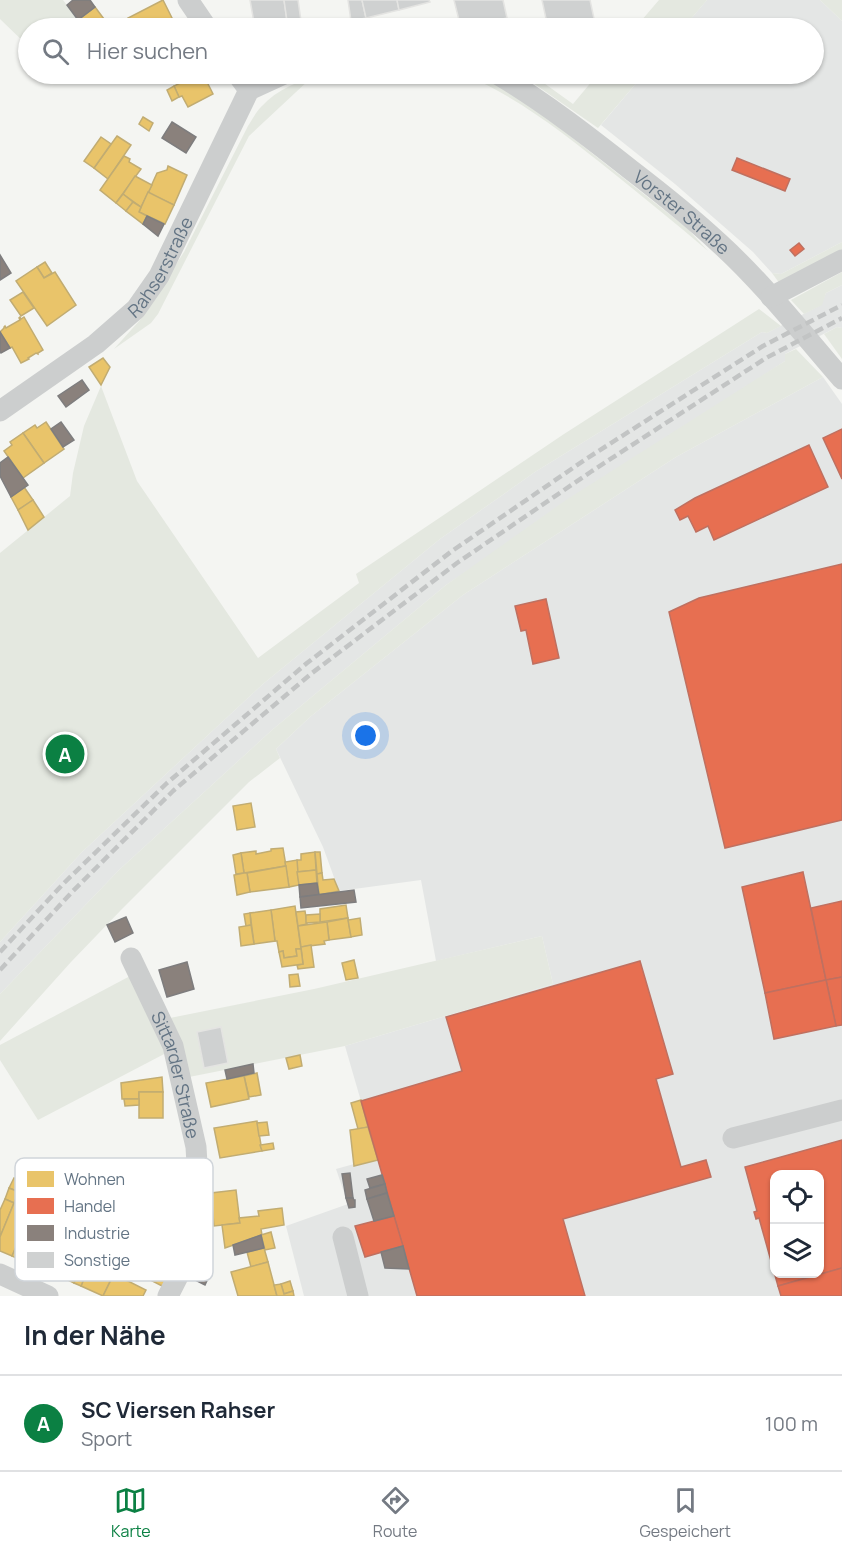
<!DOCTYPE html>
<html lang="de">
<meta charset="utf-8">
<style>
body{margin:0;font-family:Manrope,sans-serif;background:#f6f6f7;color:#1f2937}
.controls{position:absolute;right:18px;bottom:18px;display:grid;overflow:hidden;border-radius:12px;box-shadow:0 2px 4px #0004}
.controls button{width:54px;height:54px;display:grid;place-items:center;padding:0;border:0;border-bottom:2px solid #e0e1e3;background:#fff;color:#1f2937;font:30px sans-serif}
.you{position:absolute;left:366px;top:736px;width:21px;height:21px;margin:-15px;border:4px solid #fff;border-radius:50%;background:#1a73e8;box-shadow:0 0 0 9px #1a73e833}
.badge{display:grid;place-items:center;width:39px;height:39px;border-radius:50%;background:#0b8043;color:#fff;font-size:20px;font-weight:700}
.pin{position:absolute;translate:-50% -50%;border:3px solid #fff;box-shadow:0 2px 6px #0006}
.list{margin:0;padding:0;list-style:none}
h2{display:flex;justify-content:space-between;align-items:center;height:78px;margin:0;padding:0 24px;font-size:26px}
h2 small{font-size:20px;font-weight:400;color:#747a83}
.list li{display:grid;grid-template-columns:39px 1fr auto;gap:18px;align-items:center;box-sizing:border-box;height:96px;padding:0 24px;border-top:2px solid #e0e1e3}
.list b{display:block;font-size:22px;white-space:nowrap}
.list p{margin:0;font-size:20px;white-space:nowrap;color:#747a83}
.list em{font-size:20px;font-style:normal;color:#747a83}
.icon{flex:none;width:33px;height:33px;fill:none;stroke:currentColor;stroke-width:2;stroke-linecap:round;stroke-linejoin:round}
.map{position:relative;flex:none;width:842px;height:1296px;overflow:hidden}
.search{position:absolute;background:#fff;box-shadow:0 2px 4px #0004;left:18px;right:18px;top:18px;height:66px;display:flex;align-items:center;gap:15px;box-sizing:border-box;padding:0 21px;border-radius:33px;color:#747a83;font-size:22px}
.sheet{height:174px;background:#fff}
nav{display:flex;justify-content:space-around;align-items:center;box-sizing:border-box;height:84px;border-top:2px solid #e0e1e3;background:#fff;font-size:16px;color:#747a83}
nav a{display:grid;justify-items:center;gap:3px}
nav .on{color:#0b8043}
.map>svg:first-child{display:block}
.built{fill:#e4e6e5;fill-rule:evenodd}
.green{fill:#e4e8e0}
.homes{fill:#e9c46a;stroke:#c1ac72;stroke-width:1.5}
.shops{fill:#e76f51;stroke:#bf7060;stroke-width:1.5;fill-rule:evenodd}
.industry{fill:#8a817c;stroke:#7e7d7e;stroke-width:1.5}
.building{fill:#cfd1d1;stroke:#e4e4e2;stroke-width:1.5}
.lines{fill:none;stroke-linecap:round;stroke-linejoin:round}
.minor{stroke:#cccece;stroke-width:21}
.rail{stroke:#c2c4c4;stroke-width:4.5;stroke-dasharray:9 4.5;stroke-linecap:butt}
.labels{text-anchor:middle;dominant-baseline:central;stroke-width:6;stroke-linejoin:round;paint-order:stroke}
.street-label{font-size:18px;fill:#637484;stroke:#fff}
.key{fill:#fff;stroke:#d0d5da;stroke-width:1.5}
.key-label{font-size:16px;fill:#637484}
</style>
<div class="map">
<svg width="842" height="1296" viewBox="0 0 842 1296">
<rect width="100%" height="100%" fill="#f4f5f2"/>
<g class="built">
<path d="M707 0H820L842 21V242L781 274 772 273 753 252 675 184 601 125 644 74H814V28H683Z"/>
<path d="M842 285V328L837 327 785 354V361L446 585 272 730 119 870 0 994V942L82 852 263 684 440 539 535 472 762 332 767 333 821 305 826 293Z"/>
<path d="M823 377 842 404V1296H304L286 1226 348 1204 336 1169 354 1164 355 1166 378 1160 345 1046 553 984 542 936 436 961 421 880 339 891 323 847 276 749 310 717 463 595 676 457ZM774 1174H820V1274H774Z"/>
</g>
<g class="green">
<path d="M0 0H63L84 28H28V46L0 19Z"/>
<path d="M659 0H707L683 28H635Z"/>
<path d="M820 0H842V21Z"/>
<path d="M323 74H333L310 79 249 136 158 314 151 323 114 349 140 320 184 252 248 126C252 120 256 112 261 107 277 89 301 80 323 74Z"/>
<path d="M463 74H473L492 82 532 106 687 228 708 251C677 224 644 198 612 172 566 135 518 97 463 74Z"/>
<path d="M598 74H644L598 128 533 83 534 76 573 104Z"/>
<path d="M842 242V252L780 284 772 273 781 274Z"/>
<path d="M842 272V285L826 293 822 305 804 314 791 300Z"/>
<path d="M759 309 781 326 767 333 762 332 535 472 440 539 263 684 82 852 0 942V553L70 496 73 473 84 426 101 386 137 481 258 658 359 583 356 574 564 434Z"/>
<path d="M837 327 842 328V359L824 334Z"/>
<path d="M796 349 823 377 676 457 463 595 310 717 276 749 280 758 249 782 122 909 71 962 0 1041V994L119 870 272 730 446 585 566 500 785 361V354Z"/>
<path d="M542 936 553 984 345 1046 184 1078 165 1019 314 989Z"/>
<path d="M132 975 168 1052 38 1120 0 1060V1045Z"/>
</g>
<g class="homes">
<path d="M163 0 177 28H134L128 18Z"/>
<path d="M95 7 104 19 85 28 78 20Z"/>
<path d="M198 74H203L213 94 188 107 182 96 179 97 174 86Z"/>
<path d="M174 86 179 97 172 101 167 90Z"/>
<path d="M143 117 153 123 149 131 139 124Z"/>
<path d="M117 136 131 145 108 179 94 168Z"/>
<path d="M101 137 111 144 94 168 84 161Z"/>
<path d="M124 156 130 159 129 162 141 169 116 203 100 190Z"/>
<path d="M168 166 187 175 174 205 148 193 157 173 167 170Z"/>
<path d="M135 176 152 185 141 207 123 194Z"/>
<path d="M148 192 174 205 165 224 139 212Z"/>
<path d="M123 194 133 202 126 211 116 203Z"/>
<path d="M133 202 141 207 139 212 147 216 143 224 126 211Z"/>
<path d="M45 262 52 273 44 278 37 267Z"/>
<path d="M37 267 44 278 55 272 76 305 47 326 16 281Z"/>
<path d="M23 292 34 308 21 316 10 300Z"/>
<path d="M20 317 21 319 24 317 43 350 38 353V354L36 353 28 358 29 359 21 363 12 347 10 348 0 332 4 328V327L5 326 6 328 20 320 19 318Z"/>
<path d="M103 358 110 367 101 385 89 367Z"/>
<path d="M46 422 64 449 44 463 23 433 35 425 37 428Z"/>
<path d="M23 433 44 463 23 478 4 451 12 445 10 442Z"/>
<path d="M24 487 33 500 18 510 11 497Z"/>
<path d="M33 500 44 517 28 530 18 510Z"/>
<path d="M251 803 255 827 237 830 233 806Z"/>
<path d="M283 848 286 866 244 873 241 853 256 851V854L271 851V849Z"/>
<path d="M315 852 316 870 297 872V860H301V854Z"/>
<path d="M315 852H320L322 873 317 874Z"/>
<path d="M241 853 244 873 236 874 233 855Z"/>
<path d="M297 860 299 885 289 887 285 862Z"/>
<path d="M286 866 289 887 250 892 247 873Z"/>
<path d="M316 870 317 883 299 885 297 872Z"/>
<path d="M244 873H247L250 892 237 895 234 875Z"/>
<path d="M322 873 323 880 334 879 339 891 319 895 317 874Z"/>
<path d="M346 905 348 918 320 922V909Z"/>
<path d="M295 906 301 949H296L297 956 284 958 283 951 279 952 277 941H275L271 910Z"/>
<path d="M271 910 275 941 254 944 250 913Z"/>
<path d="M305 911 307 924 298 926 296 912Z"/>
<path d="M250 913 251 925 246 926 244 914Z"/>
<path d="M320 914V922L306 923V915Z"/>
<path d="M348 918 351 937 329 940 327 922Z"/>
<path d="M360 918 362 935 351 937 348 920Z"/>
<path d="M327 922 329 940 324 941 325 944 301 947 298 926Z"/>
<path d="M251 925 254 944 241 946 239 927Z"/>
<path d="M311 945 314 967 298 969 297 965 303 964 301 947Z"/>
<path d="M296 949H301L303 964 282 967 279 952 283 951 284 958 297 956Z"/>
<path d="M354 960 358 978 346 980 342 963Z"/>
<path d="M298 974 300 986 290 987 289 975Z"/>
<path d="M300 1055 302 1066 289 1069 286 1058Z"/>
<path d="M257 1073 261 1095 249 1097 244 1076Z"/>
<path d="M244 1076 249 1099 211 1107 206 1083Z"/>
<path d="M162 1077 163 1092H139V1099H122L121 1083Z"/>
<rect x="139" y="1092" width="24" height="26"/>
<path d="M124 1099H139V1105L125 1106Z"/>
<path d="M361 1100 368 1127 358 1129 351 1103Z"/>
<path d="M257 1121 262 1151 220 1158 214 1128Z"/>
<path d="M267 1122 269 1135 259 1136 257 1123Z"/>
<path d="M368 1127 378 1160 354 1166 350 1130Z"/>
<path d="M273 1143 274 1149 262 1151 260 1145Z"/>
<path d="M14 1178 24 1182 19 1192 9 1188Z"/>
<path d="M9 1188 19 1192 14 1203 5 1199Z"/>
<path d="M20 1190 30 1195 24 1208 14 1203Z"/>
<path d="M236 1190 240 1223 214 1226 211 1193Z"/>
<path d="M87 1192 107 1223 102 1231 87 1225 70 1258 83 1264 74 1283 47 1270Z"/>
<path d="M5 1199 14 1203 0 1237V1210Z"/>
<path d="M14 1203 26 1208 17 1228 23 1231 12 1256 0 1251V1237Z"/>
<path d="M282 1208 284 1225 261 1229 262 1235 225 1248 222 1225 240 1223 239 1218 259 1216 258 1211Z"/>
<path d="M38 1213 49 1218 29 1263 12 1256 23 1231 29 1233Z"/>
<path d="M271 1232 275 1248 265 1250 261 1235Z"/>
<path d="M264 1248 268 1262 251 1267 247 1252Z"/>
<path d="M124 1251 171 1273 164 1287 127 1268 128 1265 120 1261Z"/>
<path d="M91 1260 115 1271 103 1296 81 1286Z"/>
<path d="M268 1262 277 1296H238L231 1272Z"/>
<path d="M83 1264 89 1267 81 1286 74 1283Z"/>
<path d="M114 1274 146 1290 143 1296H103Z"/>
<path d="M290 1281 293 1291 284 1294 281 1284Z"/>
<path d="M281 1284 284 1294 293 1291 294 1296H277L274 1285Z"/>
</g>
<g class="shops">
<path d="M737 158 790 179 785 191 732 170Z"/>
<path d="M799 243 804 249 795 256 790 250Z"/>
<path d="M842 429V479L823 438Z"/>
<path d="M809 445 828 487 714 540 708 526 696 532 688 516 680 520 675 510 695 498Z"/>
<path d="M842 564V820L725 848 669 612 699 598Z"/>
<path d="M546 599 559 658 533 664 526 630 521 631 515 606Z"/>
<path d="M803 872 826 980 765 993 742 887Z"/>
<path d="M842 901V977L826 980 811 908Z"/>
<path d="M640 961 673 1074 656 1079 681 1167 706 1160 711 1177 563 1219 585 1296H417L361 1101 462 1071 446 1017Z"/>
<path d="M842 977V1025L836 1026 826 980Z"/>
<path d="M826 980 836 1026 774 1039 765 993Z"/>
<path d="M842 1140V1268L778 1286 759 1218 756 1219 754 1212 757 1211 745 1167ZM774 1174H820V1274H774Z"/>
<path d="M394 1216 403 1246 365 1257 355 1226Z"/>
<path d="M842 1268V1296H781L778 1286Z"/>
</g>
<g class="industry">
<path d="M73 0H90L95 7 78 20 67 5Z"/>
<path d="M104 19 109 28H85Z"/>
<path d="M155 74H176L159 83Z"/>
<path d="M172 122 196 137 186 153 162 138Z"/>
<path d="M147 216 164 224 158 236 143 224Z"/>
<path d="M0 255 11 273 0 280Z"/>
<path d="M0 332 10 348 1 353 0 351Z"/>
<path d="M82 380 89 390 66 407 58 396Z"/>
<path d="M61 422 74 440 63 447 51 429Z"/>
<path d="M8 457 28 485 11 497 0 476V463Z"/>
<path d="M317 883 319 895 300 897 299 885Z"/>
<path d="M354 890 356 902 301 908 300 897Z"/>
<path d="M126 917 133 933 115 942 107 925Z"/>
<path d="M187 962 194 989 167 997 159 970Z"/>
<path d="M253 1064 254 1073 227 1079 225 1070Z"/>
<path d="M350 1173 353 1198H346L342 1174Z"/>
<path d="M382 1175 385 1184 370 1188 367 1179Z"/>
<path d="M385 1184 387 1193 367 1199 365 1190Z"/>
<path d="M387 1193 394 1216 374 1221 367 1199Z"/>
<path d="M346 1198H353L354 1200H355V1207L349 1208Z"/>
<path d="M261 1235 264 1248 235 1255 233 1245Z"/>
<path d="M403 1246 409 1269 385 1268 381 1252Z"/>
<path d="M193 1268 209 1276 205 1285 189 1277Z"/>
</g>
<g class="building">
<path d="M250 0H284L288 28H255Z"/>
<path d="M284 0H298L302 28H288Z"/>
<path d="M348 0H362L366 18 351 21Z"/>
<path d="M362 0H397L399 10 366 18Z"/>
<path d="M397 0H429L430 2 399 10Z"/>
<path d="M454 0H503L507 18 461 28Z"/>
<path d="M542 0H590L596 28H548Z"/>
<path d="M358 19 360 28H330V26Z"/>
<path d="M221 1027 228 1063 204 1068 197 1032Z"/>
</g>
<g class="lines">
<g class="minor">
<path d="M188 0 207 28"/>
<path d="M237 74 249 90"/>
<path id="s1" d="M497 74C544 102 588 136 631 170 661 193 691 217 719 243 764 284 802 333 842 379"/>
<path d="M249 90 284 74"/>
<path d="M771 297 842 260"/>
<path id="s2" d="M0 411 96 344 136 309 159 276 249 90"/>
<path id="s3" d="M131 958 173 1046 196 1147 201 1231 168 1296"/>
<path d="M733 1138 842 1110"/>
<path d="M343 1237 358 1296"/>
<path d="M0 1274 48 1296"/>
</g>
<g class="rail">
<path d="M0 952 63 884 167 783 307 663 452 551 586 459 763 346 842 305"/>
<path d="M0 970 72 892 173 791 312 673 457 563 592 471 766 358 842 318"/>
</g>
</g>
<g class="labels">
<g class="street-label">
<text stroke="none"><textPath href="#s1" startOffset="231">Vorster Straße</textPath></text>
<text stroke="none"><textPath href="#s2" startOffset="219">Rahserstraße</textPath></text>
<text stroke="none"><textPath href="#s3" startOffset="126">Sittarder Straße</textPath></text>
</g>
</g>
<rect x="15" y="1158" width="198" height="123" rx="9" class="key"/>
<rect x="27" y="1171" width="27" height="16" fill="#e9c46a"/>
<rect x="27" y="1198" width="27" height="16" fill="#e76f51"/>
<rect x="27" y="1225" width="27" height="16" fill="#8a817c"/>
<rect x="27" y="1252" width="27" height="16" fill="#cfd1d1"/>
<g class="key-label">
<text x="64" y="1185">Wohnen</text>
<text x="64" y="1212">Handel</text>
<text x="64" y="1239">Industrie</text>
<text x="64" y="1266">Sonstige</text>
</g>
</svg>
<div class="controls">
<button><svg class="icon" aria-label="locate" viewBox="0 0 24 24"><circle cx="12" cy="12" r="6"/><path d="M12 2v4M12 18v4M2 12h4M18 12h4"/></svg></button>
<button><svg class="icon" aria-label="layers" viewBox="0 0 24 24"><path d="M12 4l9 5-9 5-9-5zM3 14l9 5 9-5"/></svg></button>
</div>
<div class="you"></div>
<div class="pin badge" style="left:65px;top:754px">A</div>
<div class="search"><svg class="icon" aria-label="search" viewBox="0 0 24 24"><circle cx="10" cy="10" r="6"/><path d="M15 15l6 6"/></svg>Hier suchen</div>
</div>
<section class="sheet">
<h2>In der Nähe<small></small></h2>
<ul class="list">
<li><span class="badge">A</span><div><b>SC Viersen Rahser</b><p>Sport</p></div><em>100 m</em></li>
</ul>
</section>
<nav>
<a class="on"><svg class="icon" aria-label="map" viewBox="0 0 24 24"><path d="M3 6l6-2 6 2 6-2v14l-6 2-6-2-6 2zM9 4v14M15 6v14"/></svg>Karte</a>
<a><svg class="icon" aria-label="directions" viewBox="0 0 24 24"><path d="M12 3l9 9-9 9-9-9zM9 14v-3h6M13 9l2 2-2 2"/></svg>Route</a>
<a><svg class="icon" aria-label="saved" viewBox="0 0 24 24"><path d="M7 4h10v16l-5-4-5 4z"/></svg>Gespeichert</a>
</nav>
